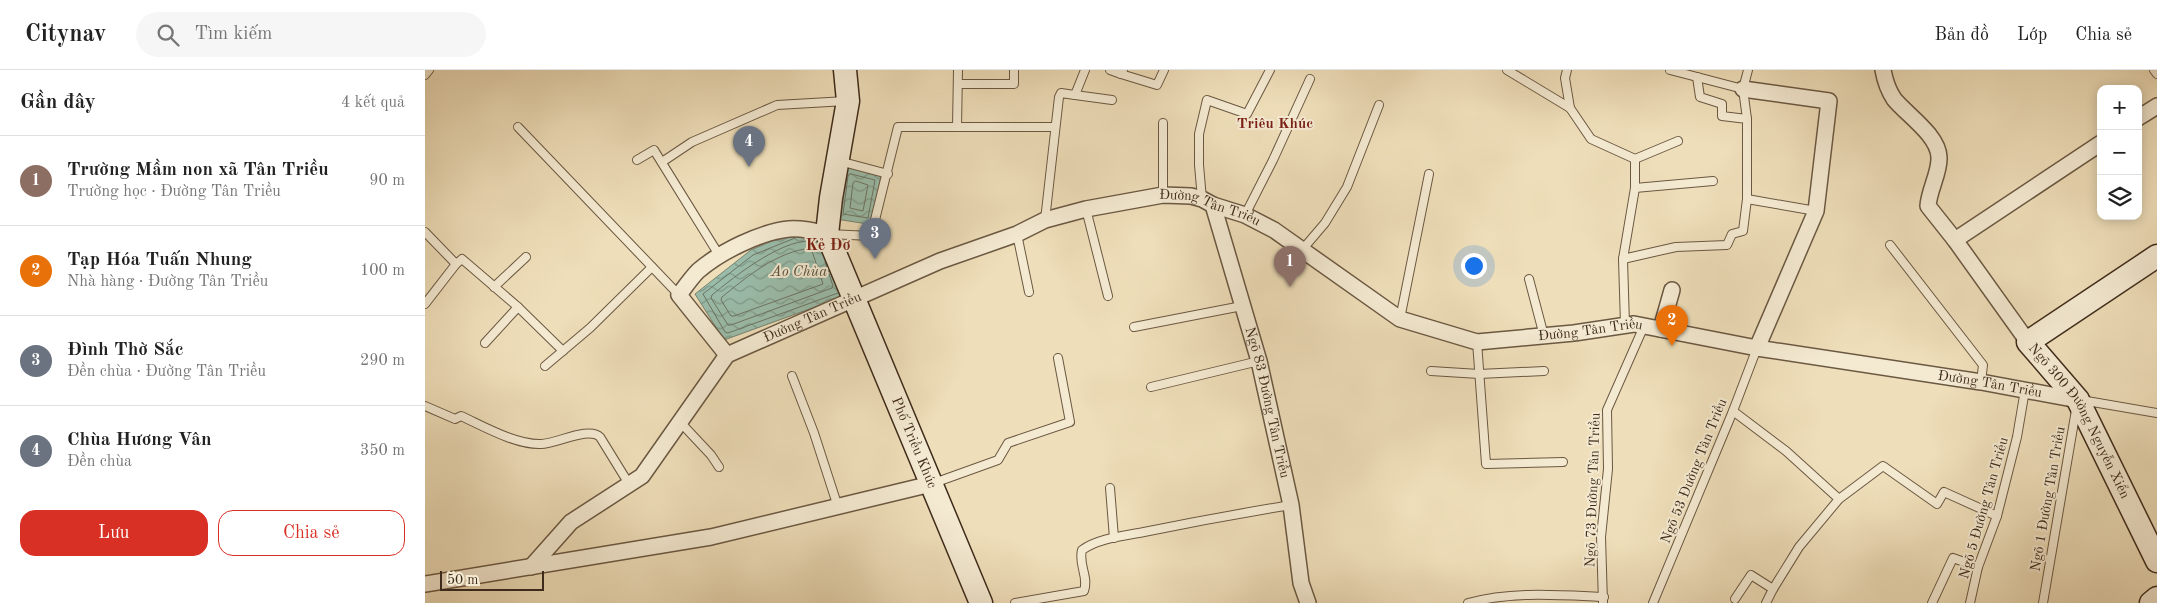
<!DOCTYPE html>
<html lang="vi">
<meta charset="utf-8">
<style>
body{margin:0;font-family:"Old Standard TT",serif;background:#f6f6f6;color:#222}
.controls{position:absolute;right:15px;top:15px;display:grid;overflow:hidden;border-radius:10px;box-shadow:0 2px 12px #0003}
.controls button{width:45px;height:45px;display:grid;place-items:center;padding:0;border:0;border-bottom:1px solid #e0e0e0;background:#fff;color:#222;font:25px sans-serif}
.scale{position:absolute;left:15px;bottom:12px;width:104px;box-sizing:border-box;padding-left:5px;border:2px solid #3f2b1b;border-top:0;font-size:14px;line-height:18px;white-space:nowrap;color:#3f2b1b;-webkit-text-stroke:4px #f4ead2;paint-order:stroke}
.you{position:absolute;left:1048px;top:195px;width:18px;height:18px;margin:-12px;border:4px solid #fff;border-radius:50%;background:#1a73e8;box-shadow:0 0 0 8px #1a73e833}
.badge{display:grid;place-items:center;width:32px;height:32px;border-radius:50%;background:#d93025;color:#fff;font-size:16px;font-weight:700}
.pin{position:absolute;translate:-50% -41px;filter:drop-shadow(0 1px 2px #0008)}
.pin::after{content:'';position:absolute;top:26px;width:18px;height:15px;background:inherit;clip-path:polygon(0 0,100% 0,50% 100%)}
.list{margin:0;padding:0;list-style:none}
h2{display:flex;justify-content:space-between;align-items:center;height:65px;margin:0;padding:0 20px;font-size:21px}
h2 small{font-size:16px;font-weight:400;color:#767676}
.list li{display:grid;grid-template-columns:32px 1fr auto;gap:15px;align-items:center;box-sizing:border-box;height:90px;padding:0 20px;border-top:1px solid #e0e0e0}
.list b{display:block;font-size:19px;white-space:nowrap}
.list p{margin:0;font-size:16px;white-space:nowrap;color:#767676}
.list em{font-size:16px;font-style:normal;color:#767676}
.actions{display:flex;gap:10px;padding:15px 20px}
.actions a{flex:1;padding:11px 0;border:1px solid #d93025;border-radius:15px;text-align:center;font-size:18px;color:#d93025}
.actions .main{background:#d93025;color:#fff}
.icon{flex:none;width:28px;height:28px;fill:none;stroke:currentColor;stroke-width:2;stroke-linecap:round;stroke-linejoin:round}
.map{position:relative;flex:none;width:1732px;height:533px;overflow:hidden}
header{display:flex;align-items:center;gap:30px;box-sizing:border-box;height:70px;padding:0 25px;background:#fff;border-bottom:1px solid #e0e0e0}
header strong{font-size:24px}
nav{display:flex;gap:28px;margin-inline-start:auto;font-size:18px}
.search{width:350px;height:45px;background:#f6f6f6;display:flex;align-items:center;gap:12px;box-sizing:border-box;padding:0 18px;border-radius:28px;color:#767676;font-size:19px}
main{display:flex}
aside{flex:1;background:#fff}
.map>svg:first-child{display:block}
.water{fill:url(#water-waves);stroke:#768371}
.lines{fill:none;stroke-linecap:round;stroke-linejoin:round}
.shore{stroke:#6c7463;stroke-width:1}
.lane-casing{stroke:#6b5842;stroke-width:10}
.street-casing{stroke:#6b5842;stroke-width:18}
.secondary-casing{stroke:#3f2b1b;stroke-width:25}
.lane{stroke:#f4ead2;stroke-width:8}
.street{stroke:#f4ead2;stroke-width:15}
.secondary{stroke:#f4ead2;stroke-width:22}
.labels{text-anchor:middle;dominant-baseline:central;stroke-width:4;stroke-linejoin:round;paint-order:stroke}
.street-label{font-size:14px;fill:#3f2b1b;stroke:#f4ead2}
.neighbourhood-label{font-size:15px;font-weight:bold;fill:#7a1f14;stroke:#f4ead2}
.water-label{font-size:15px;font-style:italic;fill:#56503f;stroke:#f4ead2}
.quarter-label{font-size:16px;font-weight:bold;fill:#7a1f14;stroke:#f4ead2}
</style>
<header>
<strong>Citynav</strong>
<div class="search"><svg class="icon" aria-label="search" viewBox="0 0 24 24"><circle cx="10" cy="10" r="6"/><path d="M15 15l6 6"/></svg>Tìm kiếm</div>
<nav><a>Bản đồ</a><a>Lớp</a><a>Chia sẻ</a></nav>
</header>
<main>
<aside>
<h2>Gần đây<small>4 kết quả</small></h2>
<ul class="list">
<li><span class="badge" style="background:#8d6e63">1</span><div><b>Trường Mầm non xã Tân Triều</b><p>Trường học · Đường Tân Triều</p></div><em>90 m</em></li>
<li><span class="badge" style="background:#e8710a">2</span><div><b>Tạp Hóa Tuấn Nhung</b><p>Nhà hàng · Đường Tân Triều</p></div><em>100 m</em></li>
<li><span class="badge" style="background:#6b7280">3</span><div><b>Đình Thờ Sắc</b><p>Đền chùa · Đường Tân Triều</p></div><em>290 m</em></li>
<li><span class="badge" style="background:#6b7280">4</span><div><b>Chùa Hương Vân</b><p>Đền chùa</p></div><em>350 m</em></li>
</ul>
<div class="actions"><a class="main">Lưu</a><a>Chia sẻ</a></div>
</aside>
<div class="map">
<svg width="1732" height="533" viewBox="0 0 1732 533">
<defs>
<pattern id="water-waves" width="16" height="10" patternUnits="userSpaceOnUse" patternTransform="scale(1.25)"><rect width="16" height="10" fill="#9abdab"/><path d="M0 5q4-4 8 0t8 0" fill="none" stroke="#7f9a8a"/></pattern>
</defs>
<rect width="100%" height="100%" fill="#eedeb9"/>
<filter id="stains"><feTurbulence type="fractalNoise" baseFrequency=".004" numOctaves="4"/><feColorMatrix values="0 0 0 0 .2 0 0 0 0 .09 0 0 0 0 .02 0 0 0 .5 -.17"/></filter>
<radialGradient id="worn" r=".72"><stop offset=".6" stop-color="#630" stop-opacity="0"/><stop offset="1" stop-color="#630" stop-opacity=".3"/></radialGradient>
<g class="water">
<path d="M419 97 456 104 449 155 411 149Z"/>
<path d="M388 159 423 225 299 270 270 224 326 180 359 166Z"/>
</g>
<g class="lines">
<g class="shore">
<path d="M426 104 450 110 443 148 418 144 423 106Z"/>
<path d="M431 111 443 115 438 141 425 138 428 113Z"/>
<path d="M370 168 328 185 278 224 300 262 303 263 413 223"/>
<path d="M392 172C362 164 309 207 287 225L286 228 303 255H306L407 218 408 216 400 192"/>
<path d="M386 178 398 214 309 246H306L296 230 297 227C323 206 351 182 386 178Z"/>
</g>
<defs>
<g id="lane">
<path d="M685 0 696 4 698 0"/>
<path d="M1082 0 1145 38 1166 69 1210 89 1253 71"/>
<path d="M1142 0 1140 8 1145 38"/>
<path d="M1245 0 1318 19"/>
<path d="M1729 0 1732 4"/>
<path d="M696 4 732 15 739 0"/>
<path d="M0 5 4 0"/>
<path d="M1272 7 1275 27 1297 34V46L1322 49V129L1391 141"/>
<path d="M533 14H589V0"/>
<path d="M650 25 687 30"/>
<path d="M1322 49 1318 19 1323 0"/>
<path d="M738 53V125"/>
<path d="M93 57 254 225"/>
<path d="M532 57 533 0"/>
<path d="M212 90 229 80 294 185"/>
<path d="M414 91 463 104"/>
<path d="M237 92 267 72 352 35 421 31"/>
<path d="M1210 118 1288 111"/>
<path d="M777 129 774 95V64L782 30 822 44 845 0"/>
<path d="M661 139 683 226"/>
<path d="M820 145 848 90 885 9"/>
<path d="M620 150 634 27 636 23 650 25 660 0"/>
<path d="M0 162 31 194 37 189 93 237 60 273"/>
<path d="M404 164 446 166 473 57H630"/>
<path d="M592 164 604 222"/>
<path d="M1465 175 1558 295 1556 312"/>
<path d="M877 180 900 153 922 117 954 35"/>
<path d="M1198 189 1251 177 1302 175 1307 164 1318 161 1322 129"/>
<path d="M1104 209 1119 266"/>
<path d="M69 217 101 187"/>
<path d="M0 234 31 194"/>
<path d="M93 237 138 281"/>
<path d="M975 249 1004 104"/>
<path d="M1200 255 1198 189 1210 118V89"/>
<path d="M709 257 817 236"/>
<path d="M1052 272 1061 394 1138 392"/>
<path d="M120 296 165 258 227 197"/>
<path d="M1006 301 1054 304 1119 301"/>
<path d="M367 306 389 363 413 437"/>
<path d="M726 317 834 291"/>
<path d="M1656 330 1732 343"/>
<path d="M0 336 30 349 36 346C58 356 91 375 116 374 131 374 164 356 175 367L204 414"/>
<path d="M1308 341 1361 381 1414 429"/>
<path d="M256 353 286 385 294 397"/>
<path d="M509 413 573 390 583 373 645 352 633 288"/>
<path d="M685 418 689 468"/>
<path d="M1310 529 1326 505 1348 519 1374 477 1414 429 1458 396 1512 434 1519 422 1572 446"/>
<path d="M590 533 659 521C664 506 653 495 657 480 674 468 699 466 719 462 768 452 817 443 866 435"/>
<path d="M1043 533C1088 521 1133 525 1179 527"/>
<path d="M1178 533 1176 467 1183 399 1182 340 1219 256"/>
<path d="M1228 533 1308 341 1332 278"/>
<path d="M1341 533 1348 519"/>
<path d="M1507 533 1528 488 1553 497"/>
<path d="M1545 533 1553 497 1572 446 1592 367 1600 320"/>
<path d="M1618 533 1651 340"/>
</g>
<g id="street">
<path d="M1458 0C1460 11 1463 20 1469 29 1482 45 1513 65 1514 87 1515 102 1504 120 1503 136L1530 170 1603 272"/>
<path d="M1318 19 1404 31 1391 141 1332 278"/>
<path d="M1713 48 1732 36"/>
<path id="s1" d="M788 135 834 291 866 435 876 513 883 533"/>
<path d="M1530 170 1676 73"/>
<path d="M1236 259 1247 220"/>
<path d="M302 285 254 225C260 217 266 208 273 201 295 182 335 162 364 159 376 158 390 161 402 164"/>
<path id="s2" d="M106 497 146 452 217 406 302 285 515 191 592 164 620 150 661 139 738 125 766 126 777 129 788 135 820 145 849 160 975 249 1052 272 1149 263 1209 254 1332 278 1556 312 1653 330"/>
<path d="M0 514 286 467 506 414"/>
</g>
<g id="secondary">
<path id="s3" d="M420 0 423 31 406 128 402 164 556 533"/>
<path id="s4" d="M1732 186 1603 272 1653 330 1732 491"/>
<path d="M1726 533 1732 528"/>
</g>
</defs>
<use href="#lane" class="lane-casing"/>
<use href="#street" class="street-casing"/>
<use href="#secondary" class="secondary-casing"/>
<use href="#lane" class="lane"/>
<use href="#street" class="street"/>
<use href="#secondary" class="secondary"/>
</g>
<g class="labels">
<g class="street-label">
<text stroke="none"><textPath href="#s2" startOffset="808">Đường Tân Triều</textPath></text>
<text stroke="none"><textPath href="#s2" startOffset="386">Đường Tân Triều</textPath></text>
<text stroke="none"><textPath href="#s2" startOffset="1226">Đường Tân Triều</textPath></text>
<text stroke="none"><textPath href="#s2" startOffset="1631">Đường Tân Triều</textPath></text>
<text stroke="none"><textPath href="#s1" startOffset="205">Ngõ 83 Đường Tân Triều</textPath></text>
<text stroke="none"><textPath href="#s4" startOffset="250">Ngõ 300 Đường Nguyễn Xiển</textPath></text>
<text stroke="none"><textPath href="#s3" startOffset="392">Phố Triều Khúc</textPath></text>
<text transform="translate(1269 401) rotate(-68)">Ngõ 53 Đường Tân Triều</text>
<text transform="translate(1168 420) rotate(-88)">Ngõ 73 Đường Tân Triều</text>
<text transform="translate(1623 429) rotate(-80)">Ngõ 1 Đường Tân Triều</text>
<text transform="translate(1559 438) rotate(-74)">Ngõ 5 Đường Tân Triều</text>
</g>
<g class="neighbourhood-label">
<text x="850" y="54">Triêu Khúc</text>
</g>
<g class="water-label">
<text x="374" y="202">Ao Chùa</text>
</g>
<g class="quarter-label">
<text x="403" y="176">Kẻ Đơ</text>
</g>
</g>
<rect width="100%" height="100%" filter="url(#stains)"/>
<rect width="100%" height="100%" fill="url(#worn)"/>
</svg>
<div class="controls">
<button>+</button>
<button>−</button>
<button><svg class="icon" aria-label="layers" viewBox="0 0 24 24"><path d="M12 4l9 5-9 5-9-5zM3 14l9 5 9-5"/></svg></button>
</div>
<div class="scale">50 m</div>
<div class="you"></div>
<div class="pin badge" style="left:865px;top:217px;background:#8d6e63">1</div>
<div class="pin badge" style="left:1247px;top:276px;background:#e8710a">2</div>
<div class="pin badge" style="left:450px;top:189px;background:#6b7280">3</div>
<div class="pin badge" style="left:324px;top:97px;background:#6b7280">4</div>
</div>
</main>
